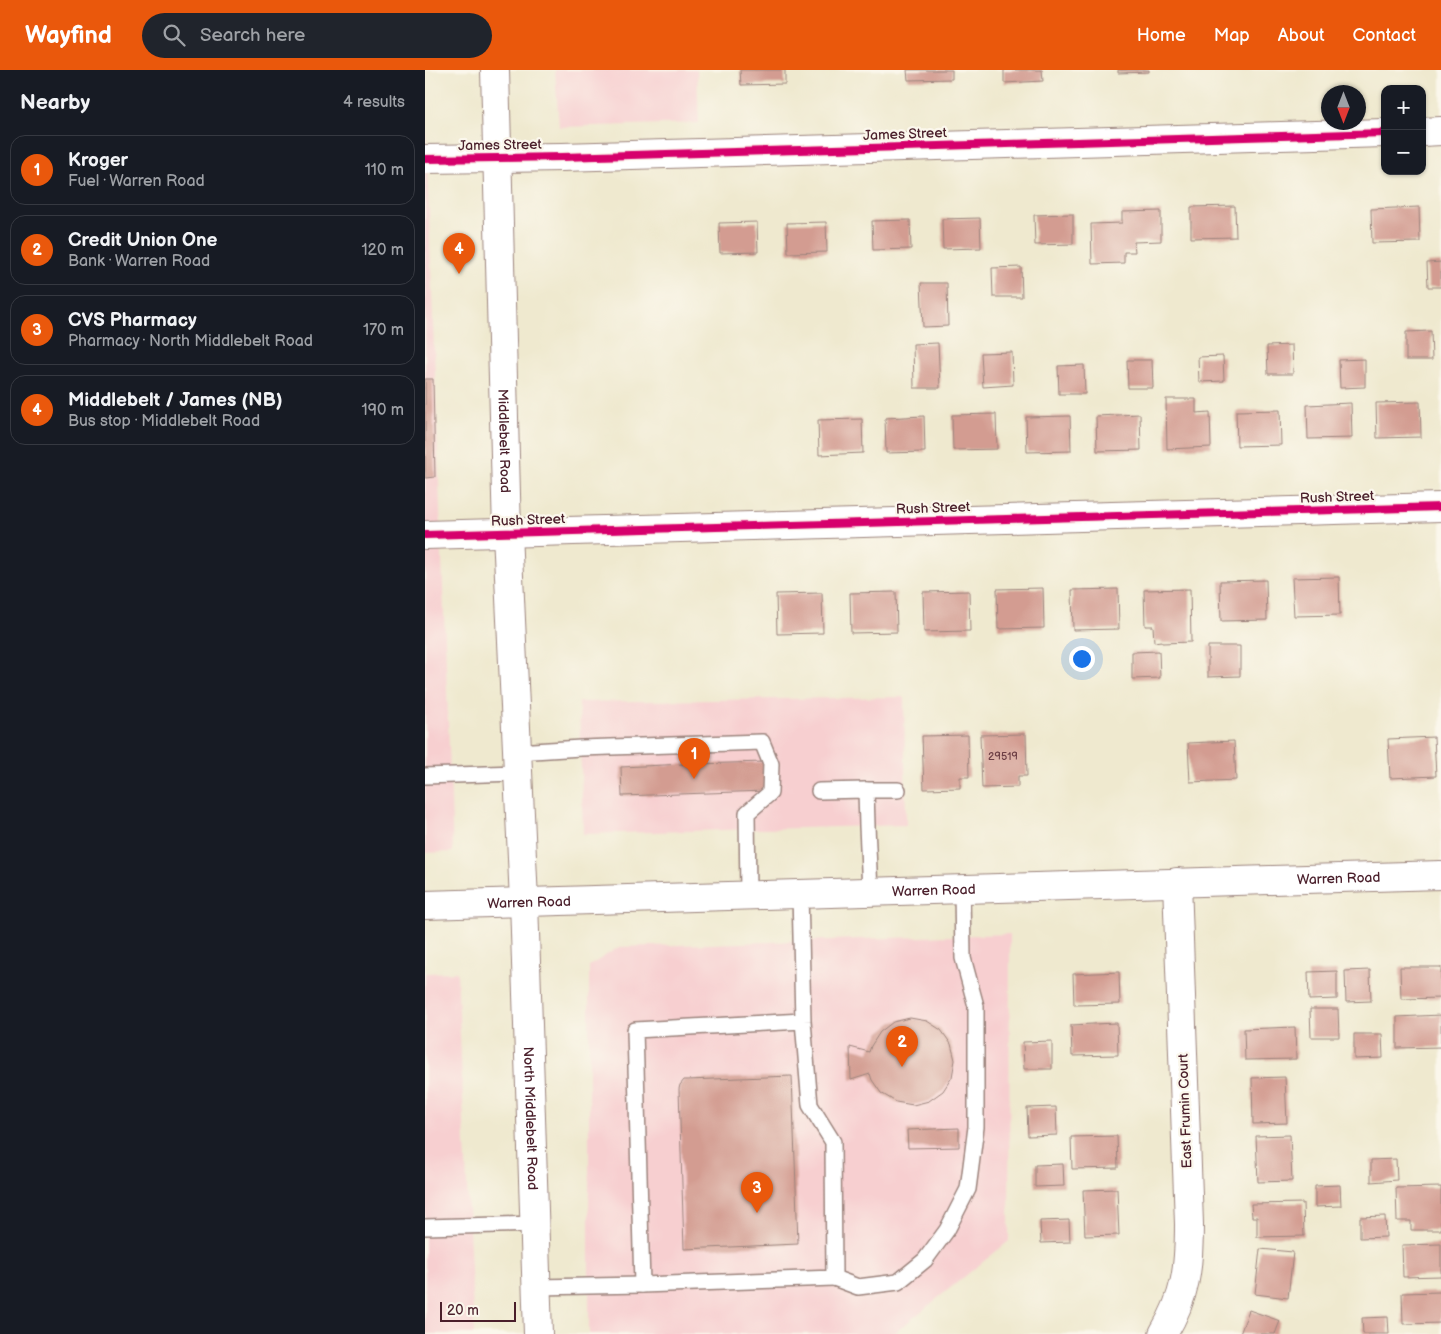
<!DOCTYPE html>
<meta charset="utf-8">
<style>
body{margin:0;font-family:"Balsamiq Sans",sans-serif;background:#20242c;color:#f1f3f6}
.controls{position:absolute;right:15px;top:15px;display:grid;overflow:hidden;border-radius:10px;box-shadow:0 1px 4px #0004}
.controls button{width:45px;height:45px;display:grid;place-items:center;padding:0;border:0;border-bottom:1px solid #363941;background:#171b24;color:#f1f3f6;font:25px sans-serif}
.compass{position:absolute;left:896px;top:15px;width:45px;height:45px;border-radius:50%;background:#171b24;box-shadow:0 1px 4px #0004;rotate:180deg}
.scale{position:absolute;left:15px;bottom:12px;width:76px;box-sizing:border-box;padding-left:5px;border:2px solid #4a1f2b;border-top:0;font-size:14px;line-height:18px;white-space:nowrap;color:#4a1f2b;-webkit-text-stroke:4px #fbf7ec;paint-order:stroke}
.you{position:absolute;left:656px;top:588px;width:18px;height:18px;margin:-12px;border:4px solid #fff;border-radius:50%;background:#1a73e8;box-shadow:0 0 0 8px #1a73e833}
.badge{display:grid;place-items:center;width:32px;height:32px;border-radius:50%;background:#ea580c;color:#fff;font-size:16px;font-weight:700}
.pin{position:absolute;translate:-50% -41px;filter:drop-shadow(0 1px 2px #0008)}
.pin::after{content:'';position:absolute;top:26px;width:18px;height:15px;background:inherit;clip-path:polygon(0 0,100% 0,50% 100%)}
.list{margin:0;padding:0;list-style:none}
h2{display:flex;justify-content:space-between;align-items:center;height:65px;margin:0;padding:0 20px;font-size:21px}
h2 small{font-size:16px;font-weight:400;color:#9ea1a6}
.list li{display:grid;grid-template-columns:32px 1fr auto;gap:15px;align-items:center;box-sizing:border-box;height:70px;margin:0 10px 10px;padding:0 10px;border:1px solid #363941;border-radius:15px}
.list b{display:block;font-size:19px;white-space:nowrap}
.list p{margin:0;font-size:16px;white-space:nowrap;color:#9ea1a6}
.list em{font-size:16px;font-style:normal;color:#9ea1a6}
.icon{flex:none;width:28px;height:28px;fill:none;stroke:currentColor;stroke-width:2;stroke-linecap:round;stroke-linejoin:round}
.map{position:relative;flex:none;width:1016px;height:1264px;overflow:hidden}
header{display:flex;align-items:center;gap:30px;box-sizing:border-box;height:70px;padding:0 25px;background:#ea580c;color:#fff}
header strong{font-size:24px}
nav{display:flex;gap:28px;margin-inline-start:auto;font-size:18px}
.search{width:350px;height:45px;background:#20242c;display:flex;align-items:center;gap:12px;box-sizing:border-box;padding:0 18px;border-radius:28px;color:#9ea1a6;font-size:19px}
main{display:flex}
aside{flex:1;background:#171b24}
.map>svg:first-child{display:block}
.built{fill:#f7cfd0}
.building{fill:#d39c91}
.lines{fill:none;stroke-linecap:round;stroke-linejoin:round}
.service-casing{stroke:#9c847d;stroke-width:18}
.minor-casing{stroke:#9c847d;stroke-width:30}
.secondary-casing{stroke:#9c847d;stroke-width:30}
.service{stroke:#fff;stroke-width:15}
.minor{stroke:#fff;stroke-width:28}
.secondary{stroke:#fff;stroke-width:28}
.cycleway-casing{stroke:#fbf7ec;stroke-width:11}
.cycleway{stroke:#d6006c;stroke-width:8}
.labels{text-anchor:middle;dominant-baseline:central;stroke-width:4.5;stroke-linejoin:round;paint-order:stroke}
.number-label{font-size:11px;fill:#6c3e44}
.street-label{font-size:14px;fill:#4a1f2b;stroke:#fbf7ec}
</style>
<header>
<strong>Wayfind</strong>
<div class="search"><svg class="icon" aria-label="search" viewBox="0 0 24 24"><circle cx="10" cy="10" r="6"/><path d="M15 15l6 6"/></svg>Search here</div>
<nav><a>Home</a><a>Map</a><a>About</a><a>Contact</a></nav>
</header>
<main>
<aside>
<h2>Nearby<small>4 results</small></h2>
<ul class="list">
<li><span class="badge">1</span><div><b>Kroger</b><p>Fuel · Warren Road</p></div><em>110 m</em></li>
<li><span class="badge">2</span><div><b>Credit Union One</b><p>Bank · Warren Road</p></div><em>120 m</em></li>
<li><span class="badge">3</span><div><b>CVS Pharmacy</b><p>Pharmacy · North Middlebelt Road</p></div><em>170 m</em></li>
<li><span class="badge">4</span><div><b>Middlebelt / James (NB)</b><p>Bus stop · Middlebelt Road</p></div><em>190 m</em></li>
</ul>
</aside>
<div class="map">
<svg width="1016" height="1264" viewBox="0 0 1016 1264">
<rect width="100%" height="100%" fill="#fbf7ec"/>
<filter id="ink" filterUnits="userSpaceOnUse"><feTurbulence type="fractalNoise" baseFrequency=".02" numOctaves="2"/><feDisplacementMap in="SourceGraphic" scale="10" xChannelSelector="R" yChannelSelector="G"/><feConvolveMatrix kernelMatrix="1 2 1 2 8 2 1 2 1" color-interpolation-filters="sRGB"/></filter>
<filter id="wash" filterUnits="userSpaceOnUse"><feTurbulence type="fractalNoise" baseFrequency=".0096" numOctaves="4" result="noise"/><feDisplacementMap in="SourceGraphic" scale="20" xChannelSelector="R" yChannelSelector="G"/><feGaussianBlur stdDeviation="1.12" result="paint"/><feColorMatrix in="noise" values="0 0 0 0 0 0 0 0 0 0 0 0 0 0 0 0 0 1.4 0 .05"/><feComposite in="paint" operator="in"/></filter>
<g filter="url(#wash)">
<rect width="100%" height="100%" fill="#efe9cf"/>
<g class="built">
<path d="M130 0H272L274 53 134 57Z"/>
<path d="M0 39 28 782 0 783Z"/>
<path d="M479 627 481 755 158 764 154 632Z"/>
<path d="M585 864 584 1171 468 1264H164V896L194 877Z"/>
<path d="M32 902 49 1264H0V903Z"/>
</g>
<g id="blocks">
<g class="building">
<path d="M315 0H360V14L316 15Z"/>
<path d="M482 0H527V9L483 10Z"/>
<path d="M579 0H617L618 11 579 13Z"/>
<path d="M693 0H724V2L693 3Z"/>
<path d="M810 136 811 167 766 168V137Z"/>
<path d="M994 137 995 172 947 173 946 139Z"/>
<path d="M736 141V171L709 172 710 182H699V193L667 194 666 154 697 153V142Z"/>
<path d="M648 144V174L610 175 609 145Z"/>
<path d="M555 148 556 178 518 179 517 149Z"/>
<path d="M485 150 486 179 448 180 447 151Z"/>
<path d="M332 152 333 182 295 183 294 153Z"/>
<path d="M401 152 402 182 363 183 362 153Z"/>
<path d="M1016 192V217H1003L1002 193Z"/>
<path d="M596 197 597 227H568L567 198Z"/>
<path d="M496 213H522L523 256 498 257Z"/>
<path d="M1006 261 1007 290H981V262Z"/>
<path d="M513 273 515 318H489L488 274Z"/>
<path d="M867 275 868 304H843L842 276Z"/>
<path d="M587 282 588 315 558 317 556 283Z"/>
<path d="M798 286 799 311 774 312 773 287Z"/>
<path d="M940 289V317L915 318 914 290Z"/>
<path d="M702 290H727L728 318H703Z"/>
<path d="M659 295 660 324H634L633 296Z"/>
<path d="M0 309H8L10 407 0 408Z"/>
<path d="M741 329H771V343L785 342 786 377 742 379Z"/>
<path d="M995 332 996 367 952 368 951 333Z"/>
<path d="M926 333 927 368 883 369 882 335Z"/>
<path d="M855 340 856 375 812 376 811 341Z"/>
<path d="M571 344 572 379 528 380 527 345Z"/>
<path d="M715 344 716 380 672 381 671 346Z"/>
<path d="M499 346 500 382 461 383 460 348Z"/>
<path d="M645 346 646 381 602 382 601 347Z"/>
<path d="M437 349 438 383 394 385 393 350Z"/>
<path d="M914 507 915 545 869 546 867 508Z"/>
<path d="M841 510 842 550 796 551 795 511Z"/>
<path d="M618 518 619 558 573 559 572 519Z"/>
<path d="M693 519 694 559 648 560 647 520Z"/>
<path d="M765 519 766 572 737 573 736 571 729 572 728 556H720L719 520Z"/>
<path d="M544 521 545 561 499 562 498 522Z"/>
<path d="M471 522 472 562 426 563 425 523Z"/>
<path d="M397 523 398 563 352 564 351 524Z"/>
<path d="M783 576H815V606L783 607Z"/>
<path d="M734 581 735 608 707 609V582Z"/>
<path d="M601 664 602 706H593V717L557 718 555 665Z"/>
<path d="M543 665 544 707H535V718L499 719 497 666Z"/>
<path d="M1009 667 1011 706 965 708 963 669Z"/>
<path d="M809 671 811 710 765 712 763 673Z"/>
<path d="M261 676H272V694L339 692 340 721 197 726 196 697 261 694Z"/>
<path d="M975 897H1016V928L976 929Z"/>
<path d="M945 900 946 931 921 932 920 901Z"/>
<path d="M912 901V929L884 930 883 902Z"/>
<path d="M694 902 695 934 649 935 648 904Z"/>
<path d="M885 939H913L914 967H886Z"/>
<path d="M1016 945V977L972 978V947Z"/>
<path d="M485 948 502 951 516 960 526 974 530 990 527 1007 518 1021 504 1031 488 1035 471 1032 456 1023 447 1010 445 1004 426 1010 425 977 444 982 446 976 455 962 468 952Z"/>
<path d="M692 953 693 985 647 986 646 955Z"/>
<path d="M870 957 871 989 820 990 819 959Z"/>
<path d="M929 964H957L958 988 929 989Z"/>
<path d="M627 971V999H599L598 972Z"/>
<path d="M367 1006 373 1174 259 1179 254 1019 255 1015 259 1010H262Z"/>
<path d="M860 1007 862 1053 828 1054 827 1008Z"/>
<path d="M631 1037 632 1065 603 1066 602 1038Z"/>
<path d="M534 1058V1077L483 1078 482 1060Z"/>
<path d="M865 1065 867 1111 833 1112 831 1066Z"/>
<path d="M692 1066 693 1098 647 1099 646 1067Z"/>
<path d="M971 1089 972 1110 946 1112V1090Z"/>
<path d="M638 1094 639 1116 610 1117V1095Z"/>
<path d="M915 1115 916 1136 890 1137V1116Z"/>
<path d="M1016 1117V1160H986V1151H972L971 1118Z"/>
<path d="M692 1119 694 1165 660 1166 658 1120Z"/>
<path d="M878 1133 879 1166 832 1167V1147H827L826 1134Z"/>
<path d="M960 1146 961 1167 935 1168V1147Z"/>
<path d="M644 1150 645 1172 616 1173 615 1151Z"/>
<path d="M1016 1174V1206L978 1207 977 1175Z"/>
<path d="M835 1179 868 1182 863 1228 830 1224Z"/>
<path d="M1016 1222V1253L978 1254 977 1223Z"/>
<path d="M824 1240 855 1251 850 1264H815Z"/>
<path d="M963 1247 964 1264H938L937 1248Z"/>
</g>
</g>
</g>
<g filter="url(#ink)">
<use href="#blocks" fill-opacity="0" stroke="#9c847d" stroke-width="1"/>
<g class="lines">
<defs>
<g id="service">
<path d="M92 682 156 678 337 672 346 694 345 723 322 743 323 824"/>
<path d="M0 706 93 703"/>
<path d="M441 720H473"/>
<path d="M394 721 441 720 442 756 445 821"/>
<path d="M375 823 378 951 385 1035 408 1072 409 1208 217 1215 210 960 378 951"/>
<path d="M0 1157 110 1154"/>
<path d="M409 1208 433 1217 473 1212 500 1190 522 1160 543 1119 551 1057V936L538 888 537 819"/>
<path d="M112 1217 217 1215"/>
</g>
<g id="minor">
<path d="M997 62 1016 61"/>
<path d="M0 89 137 87 960 63"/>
<path d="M0 465 1016 437"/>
<path d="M738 1264C761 1226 764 1198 764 1154L752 812"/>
</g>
<g id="secondary">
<path id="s1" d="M70 0 82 463 99 831 113 1264"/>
<path id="s2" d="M0 835 1016 805"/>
</g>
</defs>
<use href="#service" class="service-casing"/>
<use href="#minor" class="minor-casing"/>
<use href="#secondary" class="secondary-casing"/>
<use href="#service" class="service"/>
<use href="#minor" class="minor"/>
<use href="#secondary" class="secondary"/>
<defs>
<g id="cycleway">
<path d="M0 89 137 87 960 63"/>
<path d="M0 465 1016 437"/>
</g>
</defs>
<use href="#cycleway" class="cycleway-casing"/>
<use href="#cycleway" class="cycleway"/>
</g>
</g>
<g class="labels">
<g class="number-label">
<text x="578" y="686">29519</text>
</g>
<g class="street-label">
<text transform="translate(480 64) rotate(-2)">James Street</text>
<text transform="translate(75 75) rotate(-1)">James Street</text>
<text stroke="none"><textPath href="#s1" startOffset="371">Middlebelt Road</textPath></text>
<text transform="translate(912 427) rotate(-2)">Rush Street</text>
<text transform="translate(508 438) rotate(-2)">Rush Street</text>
<text transform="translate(103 450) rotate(-2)">Rush Street</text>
<text stroke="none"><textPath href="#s2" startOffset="914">Warren Road</textPath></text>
<text stroke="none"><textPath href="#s2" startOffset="509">Warren Road</textPath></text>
<text stroke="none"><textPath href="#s2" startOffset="104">Warren Road</textPath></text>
<text transform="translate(760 1041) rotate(-92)">East Frumin Court</text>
<text stroke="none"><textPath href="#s1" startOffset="1049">North Middlebelt Road</textPath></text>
</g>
</g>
</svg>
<div class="controls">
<button>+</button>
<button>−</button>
</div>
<svg class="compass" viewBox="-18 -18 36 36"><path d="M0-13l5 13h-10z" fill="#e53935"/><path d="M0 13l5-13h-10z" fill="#9ea1a6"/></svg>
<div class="scale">20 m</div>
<div class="you"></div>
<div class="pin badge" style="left:269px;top:709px">1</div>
<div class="pin badge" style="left:477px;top:997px">2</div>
<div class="pin badge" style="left:332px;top:1143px">3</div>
<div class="pin badge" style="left:34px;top:204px">4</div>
</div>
</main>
